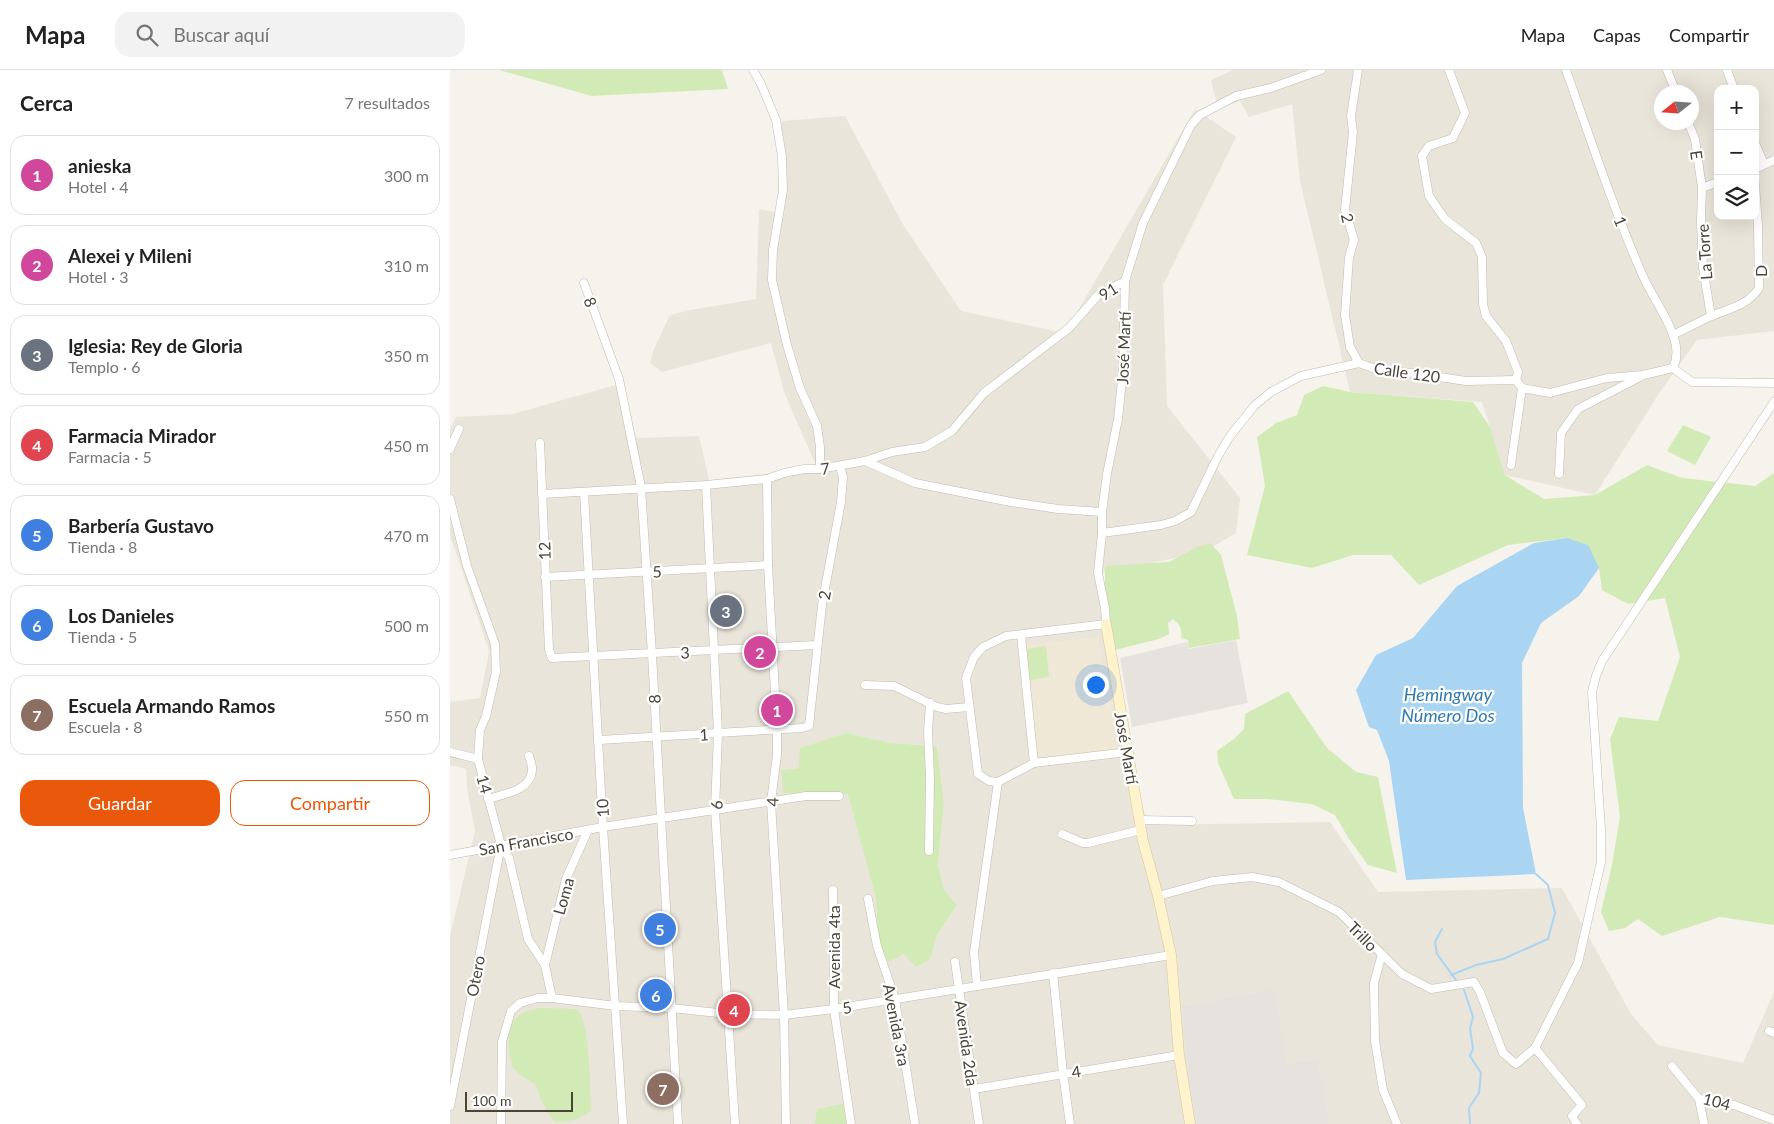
<!DOCTYPE html>
<html lang="es">
<meta charset="utf-8">
<style>
body{margin:0;font-family:Lato,sans-serif;background:#f2f2f2;color:#222}
.controls{position:absolute;right:15px;top:15px;display:grid;overflow:hidden;border-radius:10px;box-shadow:0 5px 20px #0002}
.controls button{width:45px;height:45px;display:grid;place-items:center;padding:0;border:0;border-bottom:1px solid #e0e0e0;background:#fff;color:#222;font:25px sans-serif}
.compass{position:absolute;left:1204px;top:15px;width:45px;height:45px;border-radius:50%;background:#fff;box-shadow:0 5px 20px #0002;rotate:253deg}
.scale{position:absolute;left:15px;bottom:12px;width:108px;box-sizing:border-box;padding-left:5px;border:2px solid #4b4439;border-top:0;font-size:14px;line-height:18px;white-space:nowrap;color:#4b4439;-webkit-text-stroke:4px #fff;paint-order:stroke}
.you{position:absolute;left:645px;top:614px;width:18px;height:18px;margin:-12px;border:4px solid #fff;border-radius:50%;background:#1a73e8;box-shadow:0 0 0 8px #1a73e833}
.badge{display:grid;place-items:center;width:32px;height:32px;border-radius:50%;background:#ea580c;color:#fff;font-size:16px;font-weight:700}
.pin{position:absolute;translate:-50% -50%;border:2px solid #fff;box-shadow:0 1px 5px #0006}
.list{margin:0;padding:0;list-style:none}
h2{display:flex;justify-content:space-between;align-items:center;height:65px;margin:0;padding:0 20px;font-size:21px}
h2 small{font-size:16px;font-weight:400;color:#767676}
.list li{display:grid;grid-template-columns:32px 1fr auto;gap:15px;align-items:center;box-sizing:border-box;height:80px;margin:0 10px 10px;padding:0 10px;border:1px solid #e0e0e0;border-radius:15px}
.list b{display:block;font-size:19px;white-space:nowrap}
.list p{margin:0;font-size:16px;white-space:nowrap;color:#767676}
.list em{font-size:16px;font-style:normal;color:#767676}
.actions{display:flex;gap:10px;padding:15px 20px}
.actions a{flex:1;padding:11px 0;border:1px solid #ea580c;border-radius:15px;text-align:center;font-size:18px;color:#ea580c}
.actions .main{background:#ea580c;color:#fff}
.icon{flex:none;width:28px;height:28px;fill:none;stroke:currentColor;stroke-width:2;stroke-linecap:round;stroke-linejoin:round}
.map{position:relative;flex:none;width:1324px;height:1054px;overflow:hidden}
header{display:flex;align-items:center;gap:30px;box-sizing:border-box;height:70px;padding:0 25px;background:#fff;border-bottom:1px solid #e0e0e0}
header strong{font-size:24px}
nav{display:flex;gap:28px;margin-inline-start:auto;font-size:18px}
.search{width:350px;height:45px;background:#f2f2f2;display:flex;align-items:center;gap:12px;box-sizing:border-box;padding:0 18px;border-radius:15px;color:#767676;font-size:19px}
main{display:flex}
aside{flex:1;background:#fff}
.map>svg:first-child{display:block}
.residential{fill:#eae5da;fill-rule:evenodd}
.industrial{fill:#e6e2dd}
.education{fill:#efe8d6}
.green{fill:#d2eab5}
.water{fill:#a9d4f2}
.lines{fill:none;stroke-linecap:round;stroke-linejoin:round}
.stream{stroke:#a9d4f2;stroke-width:2}
.street-casing{stroke:#c2bbae;stroke-width:9}
.secondary-casing{stroke:#d6c79b;stroke-width:11}
.street{stroke:#fff;stroke-width:8}
.secondary{stroke:#fff3cd;stroke-width:10}
.labels{text-anchor:middle;dominant-baseline:central;stroke-width:4.5;stroke-linejoin:round;paint-order:stroke}
.street-label{font-size:16px;fill:#4b4439;stroke:#fff}
.water-label{font-size:18px;font-style:italic;fill:#2e7ab2;stroke:#fff}
</style>
<header>
<strong>Mapa</strong>
<div class="search"><svg class="icon" aria-label="search" viewBox="0 0 24 24"><circle cx="10" cy="10" r="6"/><path d="M15 15l6 6"/></svg>Buscar aquí</div>
<nav><a>Mapa</a><a>Capas</a><a>Compartir</a></nav>
</header>
<main>
<aside>
<h2>Cerca<small>7 resultados</small></h2>
<ul class="list">
<li><span class="badge" style="background:#d1479c">1</span><div><b>anieska</b><p>Hotel · 4</p></div><em>300 m</em></li>
<li><span class="badge" style="background:#d1479c">2</span><div><b>Alexei y Mileni</b><p>Hotel · 3</p></div><em>310 m</em></li>
<li><span class="badge" style="background:#6b7280">3</span><div><b>Iglesia: Rey de Gloria</b><p>Templo · 6</p></div><em>350 m</em></li>
<li><span class="badge" style="background:#e0444e">4</span><div><b>Farmacia Mirador</b><p>Farmacia · 5</p></div><em>450 m</em></li>
<li><span class="badge" style="background:#3f7fe0">5</span><div><b>Barbería Gustavo</b><p>Tienda · 8</p></div><em>470 m</em></li>
<li><span class="badge" style="background:#3f7fe0">6</span><div><b>Los Danieles</b><p>Tienda · 5</p></div><em>500 m</em></li>
<li><span class="badge" style="background:#8d6e63">7</span><div><b>Escuela Armando Ramos</b><p>Escuela · 8</p></div><em>550 m</em></li>
</ul>
<div class="actions"><a class="main">Guardar</a><a>Compartir</a></div>
</aside>
<div class="map">
<svg width="1324" height="1054" viewBox="0 0 1324 1054">
<rect width="100%" height="100%" fill="#f6f3ec"/>
<g class="residential">
<path d="M783 0H1324V261L1247 270 1208 325 1145 425 1055 405 1032 332 900 322 850 111 842 34 799 47 790 31 768 39 761 10ZM1268 19H1305V146H1268ZM1212 22H1242V52H1212Z"/>
<path d="M745 39 786 67 713 215 717 336 790 428 786 463 752 483 648 503 677 682 698 755 880 752 928 822 1112 818 1181 944 1208 975 1293 993 1324 922V1054H0V866L25 761 17 718 16 699 0 695V632L30 628 39 581 0 465V360L6 347 63 344 169 314 186 368 249 366 259 410 367 398 334 322 321 273 212 302 200 293 203 281 220 245 240 240 306 229 309 139 332 143V51L395 46 452 153 511 241 615 263ZM397 663 441 673 487 676 494 733 488 794 494 820 507 835 487 865 479 889 454 884 438 891 428 869 426 829 398 724 333 723 331 700 349 698 383 668Z"/>
</g>
<g class="industrial">
<path d="M786 570 798 633 682 657 670 588 737 572 739 579Z"/>
<path d="M824 920 837 994 867 991 879 1054H744L732 937Z"/>
</g>
<path class="education" d="M649 567 669 679 587 691 572 575Z"/>
<g class="green">
<path d="M49 0H272L278 19 142 26Z"/>
<path d="M873 316 900 322 1023 332 1040 357 1055 405 1094 429 1145 425 1197 395 1232 408 1305 416 1324 403V855L1270 847 1212 866 1188 849 1175 858 1159 861 1151 842 1161 800 1170 747 1160 669 1169 647 1208 651 1230 587 1215 528 1178 534 1152 520 1149 498 1117 468 1058 475 969 515 941 485H903L862 498 797 485 815 416 807 367 826 353 847 345 854 325Z"/>
<path d="M1233 355 1261 367 1245 395 1217 381Z"/>
<path d="M760 473 771 485 787 546 790 569 739 578 738 570 731 568C733 559 729 554 723 549L718 553 719 564 709 569 665 580 655 538V496L719 492 747 477Z"/>
<path d="M596 576 599 607 580 610 576 579Z"/>
<path d="M838 621 877 678 906 702 928 707 947 803 918 795 899 769 885 745 862 734 817 729H784L768 693 767 681 785 668 794 659 795 644Z"/>
<path d="M397 663 441 673 487 676 494 733 488 794 494 820 507 835 487 865 480 889 466 897 454 884 438 892 428 869 426 829 398 724 333 723 331 700 349 698 350 678Z"/>
<path d="M87 938 127 939C140 949 140 1021 141 1040 130 1050 120 1052 105 1052L96 1040 85 1015 63 999C59 982 52 955 71 944 76 941 82 940 87 938Z"/>
<path d="M393 1034 396 1054H365L367 1039Z"/>
</g>
<path class="water" d="M1117 468 1138 475 1149 498 1129 526 1091 553 1072 593 1073 738 1086 804 956 810 939 691 927 660 919 657 906 620 926 585 963 568 1007 516 1084 473Z"/>
<g class="lines">
<g class="stream">
<path d="M992 859 985 872 987 884 1006 910"/>
<path d="M1001 905 1026 895 1053 889 1098 869 1105 843 1098 815 1086 804"/>
<path d="M1014 920 1023 947 1020 958 1023 979 1020 986 1031 1003 1029 1023 1019 1038 1020 1054"/>
</g>
<defs>
<g id="street">
<path d="M303 0 311 14 326 50 332 87 333 120 323 180 322 210 337 275 350 318 367 356 370 377V399"/>
<path d="M908 0 901 46 903 62 895 140 904 170 899 187 895 245 900 277 909 293"/>
<path d="M999 0 1015 43 1003 68 979 76 972 86 979 126 995 149 1026 173 1032 187 1033 234 1036 246 1056 271 1068 302 1066 310"/>
<path d="M1116 0C1140 68 1163 137 1192 204 1201 225 1216 244 1223 265 1227 276 1228 288 1223 298"/>
<path d="M1217 0 1226 22"/>
<path d="M1277 0 1284 19"/>
<path d="M1238 52 1245 69 1252 118 1251 152 1253 198 1261 246"/>
<path d="M1305 73 1314 94"/>
<path d="M1305 99 1324 90"/>
<path d="M1252 118 1268 112"/>
<path d="M134 213 169 309 191 417 202 584 228 1054"/>
<path d="M1223 265C1235 259 1247 253 1259 247 1277 239 1298 236 1309 218L1308 156 1305 114"/>
<path d="M90 373 99 580 102 588 367 575"/>
<path d="M0 379 9 359"/>
<path d="M415 391 465 413 561 432 608 439 652 442"/>
<path d="M1061 395 1072 318"/>
<path d="M1109 404 1111 363 1128 339 1190 307"/>
<path d="M317 409 318 495 327 659V685L321 732 334 945 336 1054"/>
<path d="M256 415 268 663 265 740 285 1054"/>
<path d="M134 422 153 757 173 1054"/>
<path d="M92 424 256 415 317 409 334 403 354 399H370L415 391 442 382 475 377 502 361 534 323 619 258 648 225 675 211"/>
<path d="M0 429 17 496 45 574 46 602 36 646 30 660 28 689 51 775 59 788 78 869 95 895 102 928"/>
<path d="M652 463 711 455 725 451 741 442 768 386 780 366 805 335 821 322 851 306 909 293 928 300 963 303 1016 311 1066 310 1072 318 1100 323 1157 308 1193 305 1223 298 1242 312 1324 313"/>
<path d="M95 507 318 495"/>
<path d="M571 565 584 693"/>
<path d="M415 615 444 616 487 637 496 639 519 637"/>
<path d="M149 670 352 658 359 656 372 535 391 432 393 407 390 396"/>
<path d="M0 682 28 689"/>
<path d="M678 682 584 693 548 712 539 711 528 704 516 608 524 587 533 577 556 566 656 554 655 538 648 503 652 463V442L657 404 668 349 673 300 675 211 693 153 741 55 750 45 786 26 821 18 871 0"/>
<path d="M38 729C54 724 80 721 82 701 83 696 80 690 79 686"/>
<path d="M690 750 742 751"/>
<path d="M612 764 633 773H638L691 760"/>
<path d="M479 781 480 707 478 661 480 633"/>
<path d="M0 785 153 757 356 726H389"/>
<path d="M383 820 384 939 401 1054"/>
<path d="M708 826 763 811 802 807 829 812 889 842 952 904 981 919 1024 912 1030 922 1053 983 1066 994 1085 978 1128 893 1151 792V759L1142 622 1146 606 1152 591 1324 332"/>
<path d="M418 829 427 876 445 929 465 1054"/>
<path d="M932 884 924 913 925 971 933 1020 947 1054"/>
<path d="M505 892 529 1054"/>
<path d="M95 895 116 809 138 760"/>
<path d="M603 903 613 1003 620 1054"/>
<path d="M527 916 524 882 548 712"/>
<path d="M1319 961 1324 963"/>
<path d="M1085 978 1132 1035 1122 1046 1127 1054"/>
<path d="M1222 996 1249 1029 1284 1035 1324 1050"/>
<path d="M524 1019 729 985"/>
<path d="M1249 1029 1254 1054"/>
<path d="M0 1036 51 775"/>
<path d="M51 1054 52 972 61 941 70 933 88 928H102L166 936 221 938 278 944 334 945 384 939 721 885"/>
</g>
<path id="secondary" d="M656 554 693 771 708 826 721 885 729 985 740 1054"/>
</defs>
<use href="#street" class="street-casing"/>
<use href="#secondary" class="secondary-casing"/>
<use href="#street" class="street"/>
<use href="#secondary" class="secondary"/>
</g>
<g class="labels">
<g class="street-label">
<text transform="translate(1247 85) rotate(82)">E</text>
<text transform="translate(898 148) rotate(78)">2</text>
<text transform="translate(1171 151) rotate(68)">1</text>
<text transform="translate(1254 182) rotate(-94)">La Torre</text>
<text transform="translate(1310 201) rotate(-90)">D</text>
<text transform="translate(658 221) rotate(-32)">91</text>
<text transform="translate(141 232) rotate(70)">8</text>
<text transform="translate(673 278) rotate(-88)">José Martí</text>
<text transform="translate(957 302) rotate(8)">Calle 120</text>
<text transform="translate(375 398) rotate(-7)">7</text>
<text transform="translate(94 481) rotate(-92)">12</text>
<text transform="translate(207 501) rotate(-3)">5</text>
<text transform="translate(374 525) rotate(-80)">2</text>
<text transform="translate(235 582) rotate(-3)">3</text>
<text transform="translate(204 629) rotate(-93)">8</text>
<text transform="translate(254 664) rotate(-3)">1</text>
<text transform="translate(677 678) rotate(80)">José Martí</text>
<text transform="translate(35 714) rotate(75)">14</text>
<text transform="translate(322 732) rotate(-88)">4</text>
<text transform="translate(266 735) rotate(-89)">6</text>
<text transform="translate(152 738) rotate(-93)">10</text>
<text transform="translate(76 771) rotate(-10)">San Francisco</text>
<text transform="translate(113 826) rotate(-74)">Loma</text>
<text transform="translate(913 866) rotate(45)">Trillo</text>
<text transform="translate(383 877) rotate(-90)">Avenida 4ta</text>
<text transform="translate(25 906) rotate(-79)">Otero</text>
<text transform="translate(397 937) rotate(-10)">5</text>
<text transform="translate(447 955) rotate(79)">Avenida 3ra</text>
<text transform="translate(517 973) rotate(82)">Avenida 2da</text>
<text transform="translate(626 1001) rotate(-9)">4</text>
<text transform="translate(1267 1031) rotate(15)">104</text>
</g>
<g class="water-label">
<text x="998" y="624">Hemingway<tspan x="998" dy="21">Número Dos</tspan></text>
</g>
</g>
</svg>
<div class="controls">
<button>+</button>
<button>−</button>
<button><svg class="icon" aria-label="layers" viewBox="0 0 24 24"><path d="M12 4l9 5-9 5-9-5zM3 14l9 5 9-5"/></svg></button>
</div>
<svg class="compass" viewBox="-18 -18 36 36"><path d="M0-13l5 13h-10z" fill="#e53935"/><path d="M0 13l5-13h-10z" fill="#767676"/></svg>
<div class="scale">100 m</div>
<div class="you"></div>
<div class="pin badge" style="left:327px;top:640px;background:#d1479c">1</div>
<div class="pin badge" style="left:310px;top:582px;background:#d1479c">2</div>
<div class="pin badge" style="left:276px;top:541px;background:#6b7280">3</div>
<div class="pin badge" style="left:284px;top:940px;background:#e0444e">4</div>
<div class="pin badge" style="left:210px;top:859px;background:#3f7fe0">5</div>
<div class="pin badge" style="left:206px;top:925px;background:#3f7fe0">6</div>
<div class="pin badge" style="left:213px;top:1019px;background:#8d6e63">7</div>
</div>
</main>
